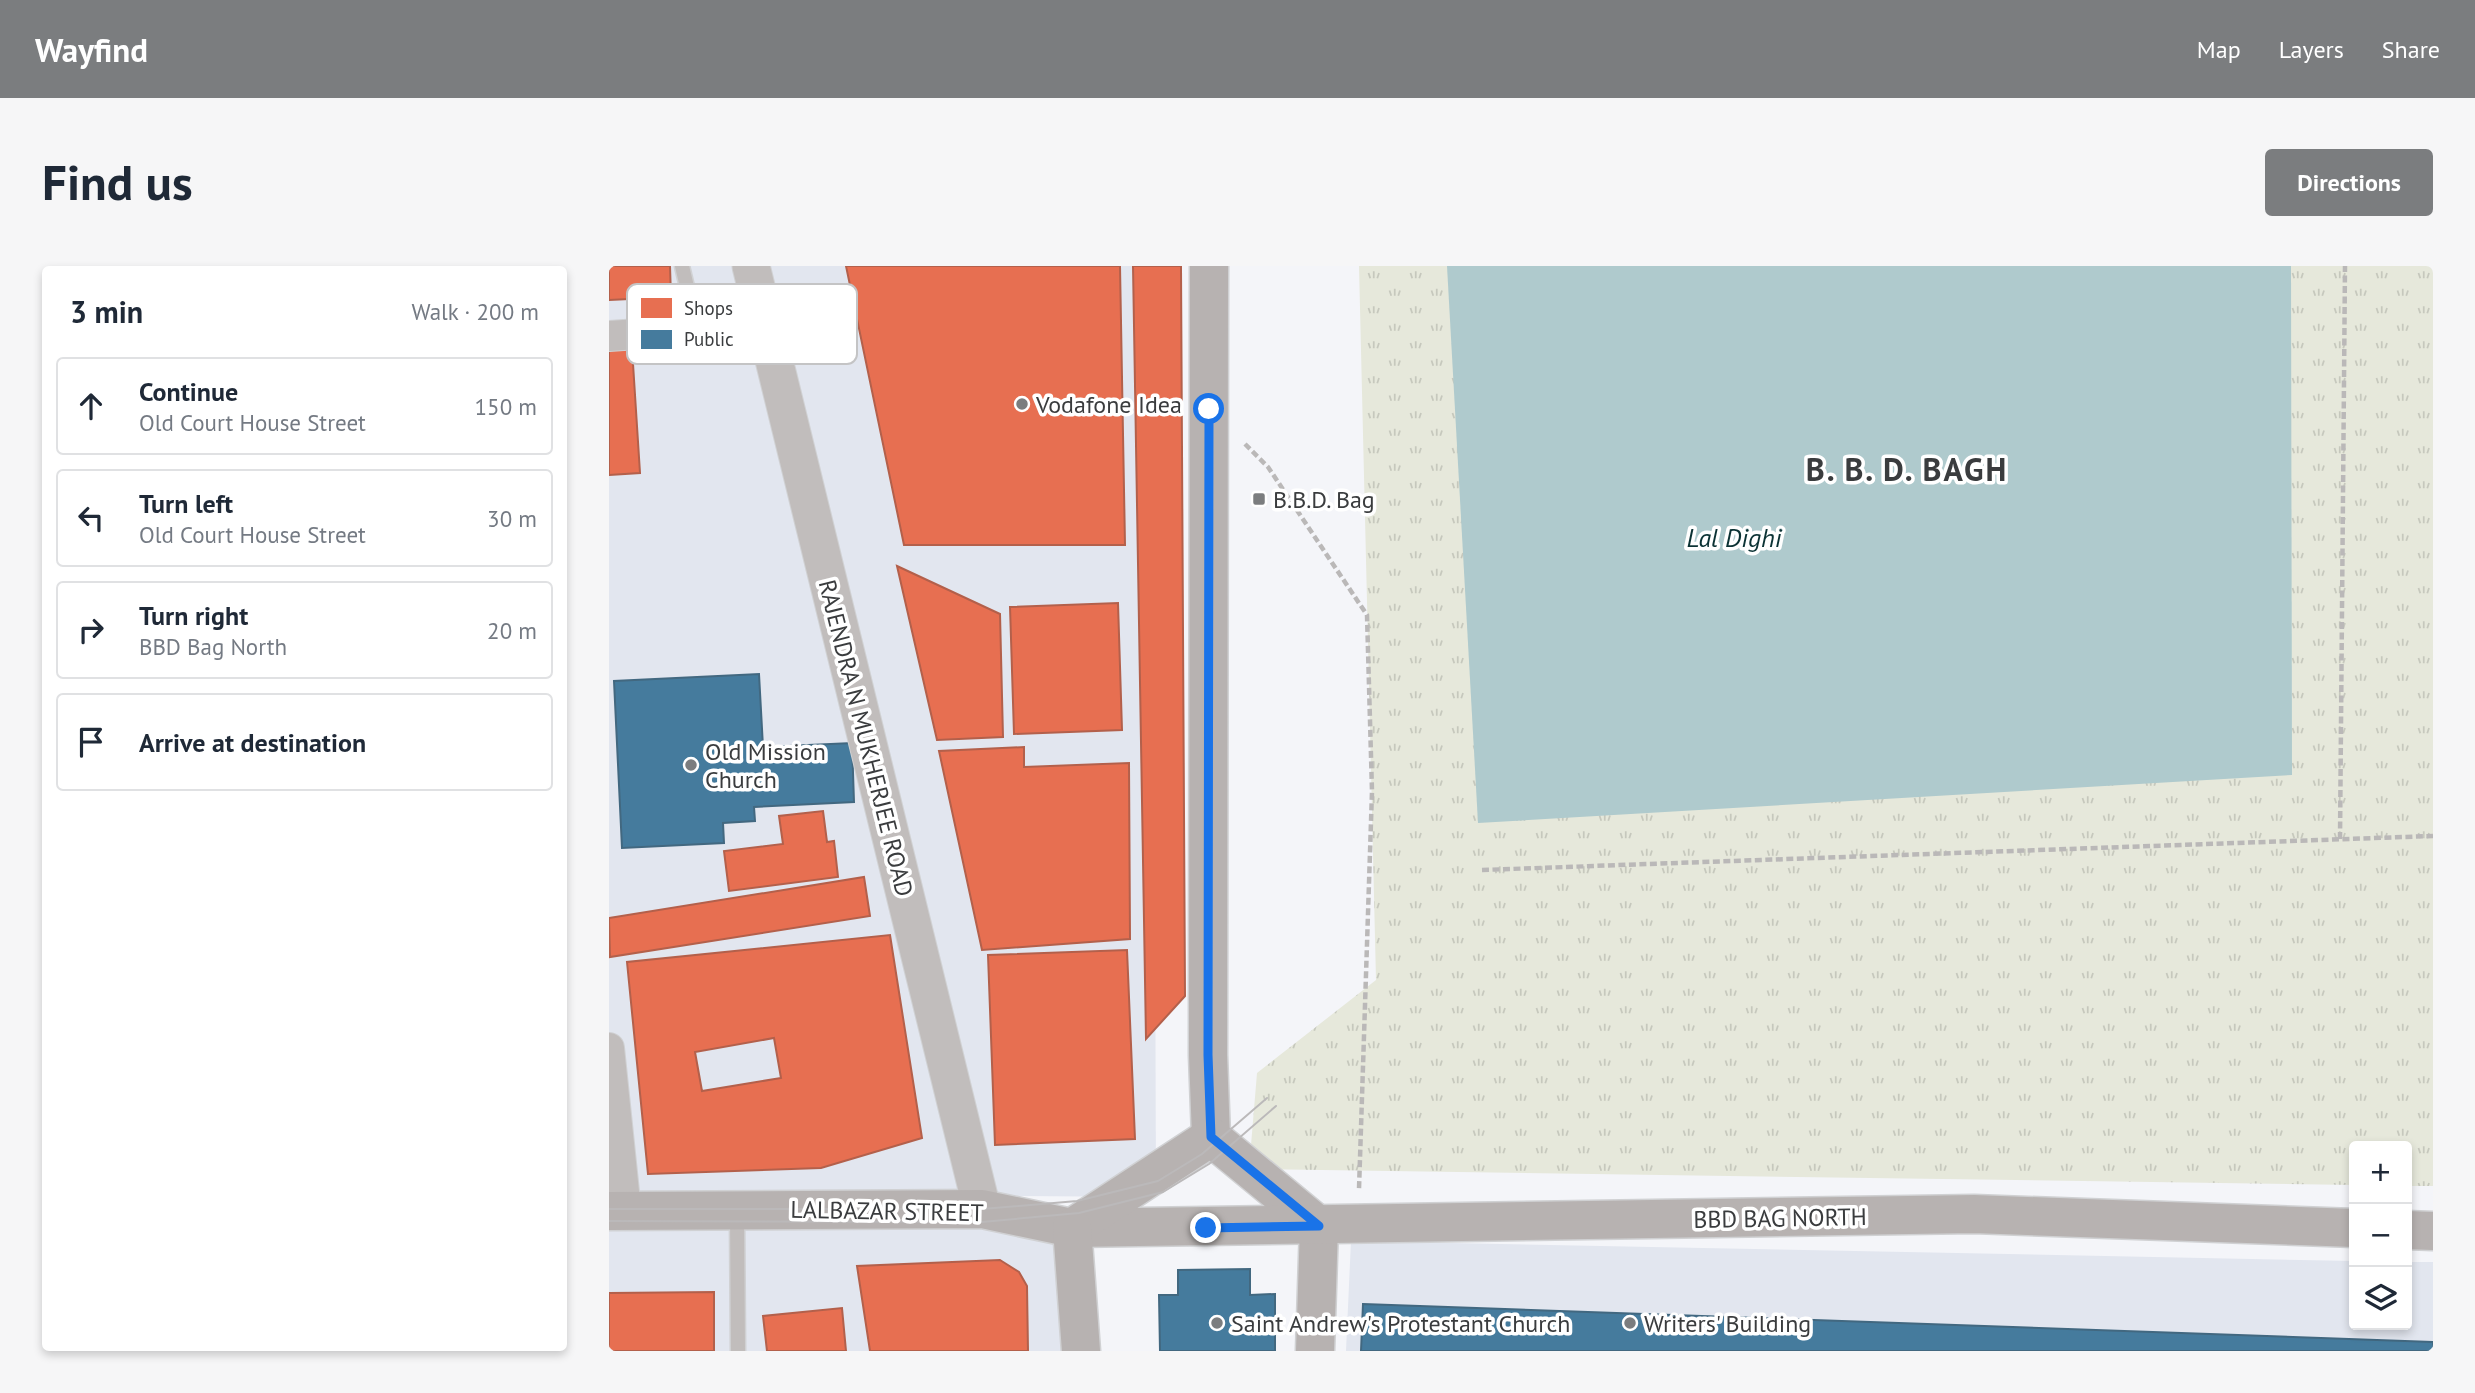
<!DOCTYPE html>
<meta charset="utf-8">
<style>
body{margin:0;font-family:"PT Sans",sans-serif;background:#f6f6f7;color:#1f2937}
.controls{position:absolute;right:21px;bottom:21px;display:grid;overflow:hidden;border-radius:7px;box-shadow:0 4px 10px #0003}
.controls button{width:63px;height:63px;display:grid;place-items:center;padding:0;border:0;border-bottom:2px solid #e0e1e3;background:#fff;color:#1f2937;font:35px sans-serif}
.stop{position:absolute;width:21px;height:21px;margin:-16px;border:5px solid #1a73e8;border-radius:50%;background:#fff}
.stop.end{background:#1a73e8;border-color:#fff;box-shadow:0 2px 7px #0008}
.list{margin:0;padding:0;list-style:none}
h2{display:flex;justify-content:space-between;align-items:center;height:91px;margin:0;padding:0 28px;font-size:30px}
h2 small{font-size:23px;font-weight:400;color:#747a83}
.list li{display:grid;grid-template-columns:46px 1fr auto;gap:21px;align-items:center;box-sizing:border-box;height:98px;margin:0 14px 14px;padding:0 14px;border:2px solid #e0e1e3;border-radius:7px}
.list b{display:block;font-size:26px;white-space:nowrap}
.list p{margin:0;font-size:23px;white-space:nowrap;color:#747a83}
.list em{font-size:23px;font-style:normal;color:#747a83}
.icon{flex:none;width:38px;height:38px;fill:none;stroke:currentColor;stroke-width:2;stroke-linecap:round;stroke-linejoin:round}
.map{position:relative;flex:none;width:1824px;height:1085px;overflow:hidden;border-radius:7px}
header{display:flex;align-items:center;gap:42px;box-sizing:border-box;height:98px;padding:0 35px;background:#7b7d7f;color:#fff}
header strong{font-size:33px}
nav{display:flex;gap:38px;margin-inline-start:auto;font-size:24px}
.intro{display:flex;align-items:center;justify-content:space-between;box-sizing:border-box;height:168px;padding:0 42px}
h1{margin:0;font-size:49px}
.button{padding:18px 32px;border-radius:7px;background:#7b7d7f;color:#fff;font-size:24px;font-weight:700}
main{display:flex;gap:42px;padding:0 42px}
aside{flex:1;background:#fff;border-radius:7px;box-shadow:0 4px 10px #0003}
.map>svg:first-child{display:block}
.built{fill:#e2e6ef}
.park{fill:url(#park-tufts)}
.water{fill:#afcacd}
.shops{fill:#e76f51;stroke:#b3604b;stroke-width:2;fill-rule:evenodd}
.public{fill:#457b9d;stroke:#426880;stroke-width:2}
.lines{fill:none;stroke-linecap:round;stroke-linejoin:round}
.service-casing{stroke:#d0d1d3;stroke-width:17}
.minor-casing{stroke:#d0d1d3;stroke-width:32}
.tertiary-casing{stroke:#d0d1d3;stroke-width:39}
.secondary-casing{stroke:#d0d1d3;stroke-width:41}
.path{stroke:#bab8b8;stroke-width:4.5;stroke-dasharray:7 3.5;stroke-linecap:butt}
.service{stroke:#c1bdbc;stroke-width:14}
.minor{stroke:#c1bdbc;stroke-width:30}
.tertiary{stroke:#c1bdbc;stroke-width:37}
.secondary{stroke:#b7b2b1;stroke-width:38}
.tram{stroke:#bbb9ba;stroke-width:2}
.route{stroke:#1a73e8;stroke-width:9}
.poi-dot{fill:#7b7d7f;stroke:#fff;stroke-width:2.5}
.labels{text-anchor:middle;dominant-baseline:central;stroke-width:7;stroke-linejoin:round;paint-order:stroke}
.poi-label{font-size:24px;fill:#3a3c3e;stroke:#fff;text-anchor:start}
.street-label{font-size:24px;fill:#3a3c3e;stroke:#fff}
.water-label{font-size:26px;font-style:italic;fill:#0b3234;stroke:#fff}
.district-label{font-size:32px;font-weight:bold;letter-spacing:2px;fill:#3a3c3e;stroke:#fff}
.key{fill:#fff;stroke:#c4c4c5;stroke-width:2}
.key-label{font-size:19px;fill:#3a3c3e}
</style>
<header>
<strong>Wayfind</strong>
<nav><a>Map</a><a>Layers</a><a>Share</a></nav>
</header>
<div class="intro"><h1>Find us</h1><a class="button">Directions</a></div>
<main>
<aside>
<h2>3 min<small>Walk · 200 m</small></h2>
<ul class="list">
<li><svg class="icon" aria-label="ahead" viewBox="0 0 24 24"><path d="M12 20V5M6 11l6-6 6 6"/></svg><div><b>Continue</b><p>Old Court House Street</p></div><em>150 m</em></li>
<li><svg class="icon" aria-label="left" viewBox="0 0 24 24"><path d="M17 20v-9H6M10 6l-5 5 5 5"/></svg><div><b>Turn left</b><p>Old Court House Street</p></div><em>30 m</em></li>
<li><svg class="icon" aria-label="right" viewBox="0 0 24 24"><path d="M7 20v-9h11M14 6l5 5-5 5"/></svg><div><b>Turn right</b><p>BBD Bag North</p></div><em>20 m</em></li>
<li><svg class="icon" aria-label="arrive" viewBox="0 0 24 24"><path d="M6 21V4h12l-3 4 3 4H6"/></svg><div><b>Arrive at destination</b></div></li>
</ul>
</aside>
<div class="map">
<svg width="1824" height="1085" viewBox="0 0 1824 1085">
<defs>
<pattern id="park-tufts" width="24" height="20" patternUnits="userSpaceOnUse" patternTransform="scale(1.75)"><rect width="24" height="20" fill="#e6e8db"/><path d="M3 7l-1-3M5 7V3M7 7l1-3M15 17l-1-3M17 17v-4M19 17l1-3" fill="none" stroke="#c6c8bd"/></pattern>
</defs>
<rect width="100%" height="100%" fill="#f4f5f9"/>
<g class="built">
<path d="M0 0H544L547 931 0 927Z"/>
<path d="M448 957 462 1085H0V959Z"/>
<path d="M742 975 1745 995V1059H1798V996H1824V1085H737Z"/>
</g>
<path class="park" d="M750 0H1824V920H1798V880H1745V919L640 903 648 807 767 714Z"/>
<path class="water" d="M838 0H1682L1683 509 869 557Z"/>
<g class="shops">
<path d="M0 0H61L62 31 0 34Z"/>
<path d="M237 0H511L516 279H295Z"/>
<path d="M524 0H572L576 730 537 773Z"/>
<path d="M23 82 31 207 0 209V83Z"/>
<path d="M288 300 391 348 394 471 328 474Z"/>
<path d="M509 337 513 464 405 468 401 341Z"/>
<path d="M415 481V501L520 497 521 673 373 684 330 485Z"/>
<path d="M214 545 218 576 225 575 229 611 120 625 115 585 174 578 170 550Z"/>
<path d="M255 611 261 650 1 691 0 652Z"/>
<path d="M281 669 313 872 212 902 39 908 18 696ZM165 772 172 812 93 825 86 786Z"/>
<path d="M518 684 526 873 386 879 379 689Z"/>
<path d="M391 994 410 1006 418 1020 419 1085H261L248 1000Z"/>
<path d="M105 1026V1085H0V1027Z"/>
<path d="M233 1042 237 1085H158L154 1050Z"/>
</g>
<g class="public">
<path d="M150 408 154 481 243 477 245 536 145 541 146 555 114 557 115 577 13 582 5 415Z"/>
<path d="M641 1003V1029L666 1028V1085H551L550 1029H569V1004Z"/>
<path d="M754 1038 1824 1076V1085H752Z"/>
</g>
<g class="lines">
<defs>
<g id="service">
<path d="M73 0 88 63"/>
<path d="M128 946 129 1085"/>
</g>
<g id="minor">
<path d="M0 70 156 59"/>
<path d="M0 782 17 945"/>
</g>
<path id="tertiary" d="M142 0 373 943"/>
<g id="secondary">
<path d="M600 0 599 789 602 871 710 960 706 1085"/>
<path d="M0 945 373 943 463 962 1365 948 1745 962"/>
<path d="M463 962 602 871"/>
<path d="M463 962 472 1085"/>
<path d="M1798 964 1824 965"/>
</g>
</defs>
<use href="#service" class="service-casing"/>
<use href="#minor" class="minor-casing"/>
<use href="#tertiary" class="tertiary-casing"/>
<use href="#secondary" class="secondary-casing"/>
<g class="path">
<path d="M636 178 659 201 758 349 763 525 750 923"/>
<path d="M1731 573 1736 0"/>
<path d="M873 604 1824 570"/>
</g>
<use href="#service" class="service"/>
<use href="#minor" class="minor"/>
<use href="#tertiary" class="tertiary"/>
<use href="#secondary" class="secondary"/>
<g class="tram">
<path d="M0 943H373L468 935 549 915 593 888 658 832"/>
<path d="M0 955 373 956 470 947 554 926 600 898 667 840"/>
</g>
</g>
<g class="lines">
<path class="route" d="M597 962 710 960 602 871 599 789 600 143"/>
</g>
<g class="poi-dot">
<circle cx="413" cy="138" r="7"/>
<rect x="643" y="226" width="14" height="14" rx="3.5"/>
<circle cx="82" cy="499" r="7"/>
<circle cx="608" cy="1057" r="7"/>
<circle cx="1021" cy="1057" r="7"/>
</g>
<g class="labels">
<g class="poi-label">
<text x="427" y="138">Vodafone Idea</text>
<text x="664" y="233">B.B.D. Bag</text>
<text x="96" y="485">Old Mission<tspan x="96" dy="28">Church</tspan></text>
<text x="622" y="1057">Saint Andrew's Protestant Church</text>
<text x="1035" y="1057">Writers' Building</text>
</g>
<g class="street-label">
<text transform="translate(257 472) rotate(76)">RAJENDRA N MUKHERJEE ROAD</text>
<text transform="translate(278 945) rotate(1)">LALBAZAR STREET</text>
<text transform="translate(1171 952) rotate(-1)">BBD BAG NORTH</text>
</g>
<g class="water-label">
<text x="1125" y="271">Lal Dighi</text>
</g>
<g class="district-label">
<text x="1298" y="203">B. B. D. BAGH</text>
</g>
</g>
<rect x="18" y="18" width="230" height="80" rx="10" class="key"/>
<rect x="32" y="32" width="31" height="20" fill="#e76f51"/>
<rect x="32" y="64" width="31" height="19" fill="#457b9d"/>
<g class="key-label">
<text x="75" y="49">Shops</text>
<text x="75" y="80">Public</text>
</g>
</svg>
<div class="controls">
<button>+</button>
<button>−</button>
<button><svg class="icon" aria-label="layers" viewBox="0 0 24 24"><path d="M12 4l9 5-9 5-9-5zM3 14l9 5 9-5"/></svg></button>
</div>
<div class="stop" style="left:600px;top:143px"></div>
<div class="stop end" style="left:597px;top:962px"></div>
</div>
</main>
